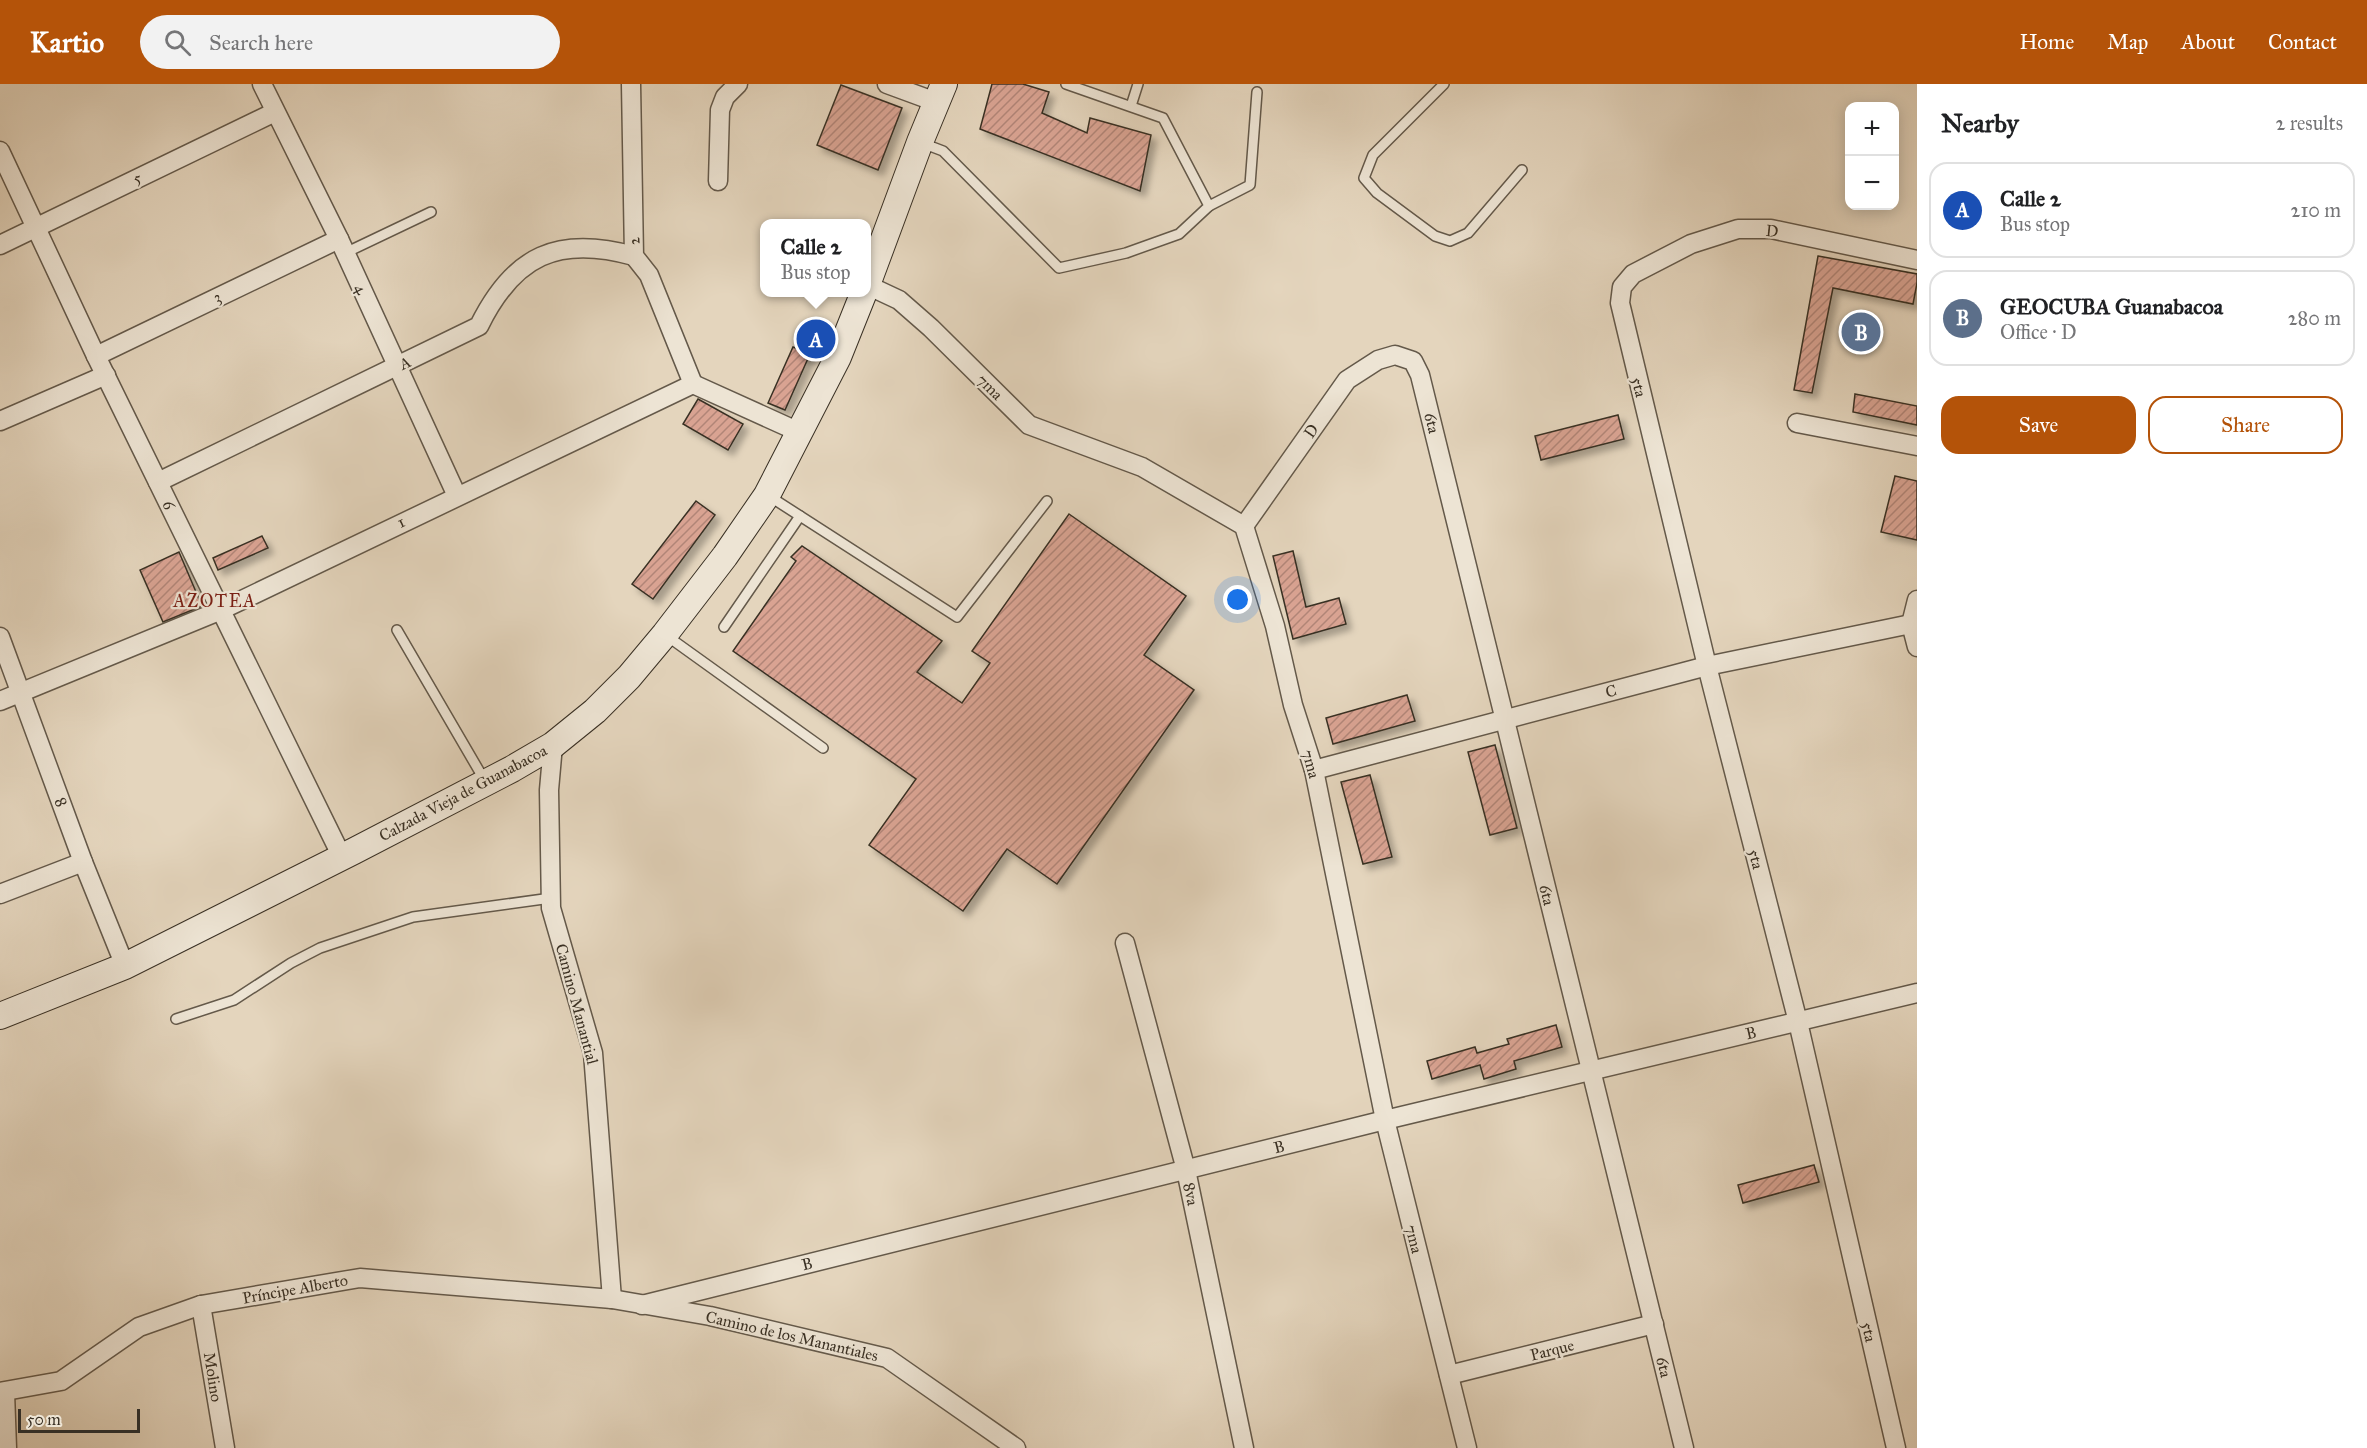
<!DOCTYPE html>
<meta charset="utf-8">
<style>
body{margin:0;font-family:"IM FELL Great Primer",serif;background:#f2f2f2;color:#202124}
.controls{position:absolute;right:18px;top:18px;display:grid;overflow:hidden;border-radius:12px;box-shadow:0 3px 15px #0003}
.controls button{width:54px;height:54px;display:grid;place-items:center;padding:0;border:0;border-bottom:2px solid #e0e0e0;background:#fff;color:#202124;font:30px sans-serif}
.scale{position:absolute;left:18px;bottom:15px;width:122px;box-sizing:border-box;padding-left:6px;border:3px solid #393024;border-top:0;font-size:16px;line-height:21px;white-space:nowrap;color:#393024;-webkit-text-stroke:4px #ede4d4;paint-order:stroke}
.you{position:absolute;left:1238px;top:516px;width:21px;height:21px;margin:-15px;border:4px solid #fff;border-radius:50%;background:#1a73e8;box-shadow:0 0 0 9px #1a73e833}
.badge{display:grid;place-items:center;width:39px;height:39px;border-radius:50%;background:#b45309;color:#fff;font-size:20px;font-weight:700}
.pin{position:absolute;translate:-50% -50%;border:3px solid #fff;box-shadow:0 2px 6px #0006}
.popup{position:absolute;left:760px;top:135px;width:111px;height:78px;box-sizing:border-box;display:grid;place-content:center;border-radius:12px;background:#fff;filter:drop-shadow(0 2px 4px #0005);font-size:20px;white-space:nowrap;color:#757577}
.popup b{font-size:22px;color:#202124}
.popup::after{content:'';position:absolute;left:50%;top:100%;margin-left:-12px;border:12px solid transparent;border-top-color:#fff}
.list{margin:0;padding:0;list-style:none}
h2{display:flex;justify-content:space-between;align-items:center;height:78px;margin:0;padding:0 24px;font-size:26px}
h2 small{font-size:20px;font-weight:400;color:#757577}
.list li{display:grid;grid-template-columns:39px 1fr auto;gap:18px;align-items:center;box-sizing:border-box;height:96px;margin:0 12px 12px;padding:0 12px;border:2px solid #e0e0e0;border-radius:18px}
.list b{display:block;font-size:22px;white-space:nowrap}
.list p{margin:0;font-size:20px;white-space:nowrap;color:#757577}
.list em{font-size:20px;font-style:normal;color:#757577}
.actions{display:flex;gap:12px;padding:18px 24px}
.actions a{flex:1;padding:14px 0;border:2px solid #b45309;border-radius:18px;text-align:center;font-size:21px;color:#b45309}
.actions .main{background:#b45309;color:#fff}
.icon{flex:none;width:33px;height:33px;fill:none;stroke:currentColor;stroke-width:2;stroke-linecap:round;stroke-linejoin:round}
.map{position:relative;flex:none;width:1917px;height:1364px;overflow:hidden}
header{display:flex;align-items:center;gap:36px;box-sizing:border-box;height:84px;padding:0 30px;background:#b45309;color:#fff}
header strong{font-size:28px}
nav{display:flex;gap:33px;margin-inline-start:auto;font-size:21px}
.search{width:420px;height:54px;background:#f2f2f2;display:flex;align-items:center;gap:15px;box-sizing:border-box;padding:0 21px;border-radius:33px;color:#757577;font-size:22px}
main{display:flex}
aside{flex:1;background:#fff}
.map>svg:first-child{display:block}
.building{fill:url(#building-hatch);stroke:#393024;stroke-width:1.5;filter:url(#shadow)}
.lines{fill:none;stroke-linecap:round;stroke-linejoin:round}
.service-casing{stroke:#64594a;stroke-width:12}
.minor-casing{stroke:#64594a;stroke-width:21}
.secondary-casing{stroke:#393024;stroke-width:28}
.service{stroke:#ede4d4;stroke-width:9}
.minor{stroke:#ede4d4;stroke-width:18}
.secondary{stroke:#ede4d4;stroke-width:26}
.labels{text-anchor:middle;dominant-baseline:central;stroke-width:4.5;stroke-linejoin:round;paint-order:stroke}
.street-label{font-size:16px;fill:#393024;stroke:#ede4d4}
.neighbourhood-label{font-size:18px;letter-spacing:1.5px;fill:#7a1f14;stroke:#ede4d4}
</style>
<header>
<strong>Kartio</strong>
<div class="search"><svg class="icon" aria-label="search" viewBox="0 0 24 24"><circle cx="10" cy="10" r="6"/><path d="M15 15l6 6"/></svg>Search here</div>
<nav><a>Home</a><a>Map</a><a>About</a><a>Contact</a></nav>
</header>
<main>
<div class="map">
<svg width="1917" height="1364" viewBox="0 0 1917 1364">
<defs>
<pattern id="building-hatch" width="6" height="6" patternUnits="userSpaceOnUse" patternTransform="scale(1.5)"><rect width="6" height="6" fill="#d9a392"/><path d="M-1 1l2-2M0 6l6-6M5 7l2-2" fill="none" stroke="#b18577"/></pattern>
<filter id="shadow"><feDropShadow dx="5.5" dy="5.5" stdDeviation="3" flood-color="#0004"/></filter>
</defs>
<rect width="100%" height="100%" fill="#e4d5bd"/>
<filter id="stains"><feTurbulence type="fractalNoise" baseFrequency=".00333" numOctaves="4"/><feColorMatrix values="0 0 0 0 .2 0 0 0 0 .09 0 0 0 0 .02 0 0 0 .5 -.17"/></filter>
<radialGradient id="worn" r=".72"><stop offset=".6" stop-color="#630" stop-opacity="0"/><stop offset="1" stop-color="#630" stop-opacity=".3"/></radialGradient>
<g class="building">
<path d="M992 0H1023L1049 8 1042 29 1087 49 1090 34 1151 51 1140 107 980 45Z"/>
<path d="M841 1 902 24 878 86 817 61Z"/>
<path d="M1818 172 1917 190V199L1913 220 1833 204 1812 309 1794 306Z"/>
<path d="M793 263 810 270 785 326 768 319Z"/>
<path d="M1855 310 1917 322V341L1853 328Z"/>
<path d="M698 315 743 340 728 366 683 340Z"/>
<path d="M1618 331 1624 355 1541 376 1535 352Z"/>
<path d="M1895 392 1917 397V456L1881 448Z"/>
<path d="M696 417 715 431 653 515 632 500Z"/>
<path d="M1069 430 1186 512 1144 571 1194 606 1057 800 1007 765 963 827 869 761 916 695 733 567 796 477 791 473 802 462 942 557 917 588 962 619 990 579 972 567Z"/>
<path d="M262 452 268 464 218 486 213 474Z"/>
<path d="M1293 467 1306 523 1339 514 1346 540 1293 555 1273 472Z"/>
<path d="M179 468 202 522 163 538 140 486Z"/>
<path d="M1407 611 1415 637 1333 660 1326 634Z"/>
<path d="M1495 661 1517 744 1490 751 1468 668Z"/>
<path d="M1370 691 1392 773 1363 780 1341 698Z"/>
<path d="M1556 941 1562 963 1514 977 1516 985 1484 995 1480 981 1432 995 1427 977 1475 963 1477 969 1509 960 1507 955Z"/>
<path d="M1814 1081 1819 1098 1743 1119 1738 1101Z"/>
</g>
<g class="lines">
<defs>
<g id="service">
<path d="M1444 0 1373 71 1364 94 1377 109 1435 152 1450 157 1468 149 1522 86"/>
<path d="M1131 22 1138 0"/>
<path d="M922 59 943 67 1059 184 1126 169 1179 150 1209 122 1163 34 1066 0"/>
<path d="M1209 122 1250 101 1257 8"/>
<path d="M345 169 431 128"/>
<path d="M769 412 957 533 1047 417"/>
<path d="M724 543 800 432"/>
<path d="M397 546 485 697"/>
<path d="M667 552 823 664"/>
<path d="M176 935 234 916 291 879 320 864 413 833 551 814"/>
</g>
<g id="minor">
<path d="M262 0 339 155 457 412"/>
<path d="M631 0 634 172 649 191 693 300"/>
<path d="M887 0 936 18"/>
<path d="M0 67 96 272 342 773"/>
<path d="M718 97 720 26 725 13 738 0"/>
<path d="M0 161 275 28"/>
<path d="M867 201 899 216 931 244 1029 341 1142 383 1244 442 1275 542 1293 621 1314 686 1385 1036 1467 1364"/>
<path d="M96 272 339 155"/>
<path d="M0 337 106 291"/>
<path d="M1797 339 1917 362"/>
<path d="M158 398 479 242C514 171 558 151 634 172"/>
<path d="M1244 442 1347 296 1378 276 1395 271 1413 277 1420 291 1684 1364"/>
<path d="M1917 516 1911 540 1917 563"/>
<path d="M0 553 83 778 125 882"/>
<path d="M0 617 219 527 693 300 799 348"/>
<path d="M553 661 549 706 551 824 593 969 612 1215"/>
<path d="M1314 686 1707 582 1911 540"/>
<path d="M0 810 83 778"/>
<path d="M1125 859 1186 1086 1244 1364"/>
<path d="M201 1221 225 1364"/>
<path d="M642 1221 1385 1036 1917 909"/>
<path d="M1449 1291 1654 1240"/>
<path d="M0 1308 61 1297 139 1243 201 1221 360 1194 612 1215 710 1232 887 1274 1016 1364"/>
<path d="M5 1308 7 1364"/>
<path d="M1896 1364 1798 938 1707 582 1620 219 1622 203 1633 190 1691 160 1738 145H1771L1917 176"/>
</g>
<g id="secondary">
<path d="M867 201 920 58 944 0"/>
<path d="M0 932 125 882 354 767 512 685 553 661 595 627 629 593 665 550 725 472 767 411 838 273 864 208"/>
</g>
</defs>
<use href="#service" class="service-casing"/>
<use href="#minor" class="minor-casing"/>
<use href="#secondary" class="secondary-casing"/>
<use href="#service" class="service"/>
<use href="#minor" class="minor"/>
<use href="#secondary" class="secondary"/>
</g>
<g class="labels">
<g class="street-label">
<text transform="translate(137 94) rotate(-26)">5</text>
<text transform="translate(1772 147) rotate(6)">D</text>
<text transform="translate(634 157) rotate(-91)">2</text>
<text transform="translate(361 205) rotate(65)">4</text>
<text transform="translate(217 213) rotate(-26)">3</text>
<text transform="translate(405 279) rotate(-26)">A</text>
<text transform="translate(990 303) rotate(45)">7ma</text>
<text transform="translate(1639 303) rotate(76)">5ta</text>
<text transform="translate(1432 339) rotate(76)">6ta</text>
<text transform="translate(1311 347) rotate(-55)">D</text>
<text transform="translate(169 421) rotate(65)">6</text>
<text transform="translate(401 438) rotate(-26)">1</text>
<text transform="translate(1611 607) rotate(-14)">C</text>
<text transform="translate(1311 680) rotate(75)">7ma</text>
<text transform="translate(463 709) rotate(-28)">Calzada Vieja de Guanabacoa</text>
<text transform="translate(61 718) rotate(70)">8</text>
<text transform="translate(1756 775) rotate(76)">5ta</text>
<text transform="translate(1547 811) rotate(76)">6ta</text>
<text transform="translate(577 920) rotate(75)">Camino Manantial</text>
<text transform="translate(1751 949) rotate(-13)">B</text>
<text transform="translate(1279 1063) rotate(-14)">B</text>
<text transform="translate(1191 1110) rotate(78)">8va</text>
<text transform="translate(1414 1155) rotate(76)">7ma</text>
<text transform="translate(807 1180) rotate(-14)">B</text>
<text transform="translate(295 1205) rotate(-10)">Príncipe Alberto</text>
<text transform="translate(1869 1248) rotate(77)">5ta</text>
<text transform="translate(792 1252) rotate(13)">Camino de los Manantiales</text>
<text transform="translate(1552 1266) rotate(-14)">Parque</text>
<text transform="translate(1664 1283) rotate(77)">6ta</text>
<text transform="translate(213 1293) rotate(81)">Molino</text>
</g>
<g class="neighbourhood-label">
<text x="215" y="517">AZOTEA</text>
</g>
</g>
<rect width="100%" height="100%" filter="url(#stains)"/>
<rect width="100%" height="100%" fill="url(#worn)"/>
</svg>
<div class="controls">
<button>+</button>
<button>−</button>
</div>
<div class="scale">50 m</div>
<div class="you"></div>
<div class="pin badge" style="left:816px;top:255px;background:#1a4fb4">A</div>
<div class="popup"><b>Calle 2</b>Bus stop</div>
<div class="pin badge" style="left:1861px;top:248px;background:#5c6f8a">B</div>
</div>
<aside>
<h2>Nearby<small>2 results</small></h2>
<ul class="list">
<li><span class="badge" style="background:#1a4fb4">A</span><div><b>Calle 2</b><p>Bus stop</p></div><em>210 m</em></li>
<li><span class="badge" style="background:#5c6f8a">B</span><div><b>GEOCUBA Guanabacoa</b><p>Office · D</p></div><em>280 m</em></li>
</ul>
<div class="actions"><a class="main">Save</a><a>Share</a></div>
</aside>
</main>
